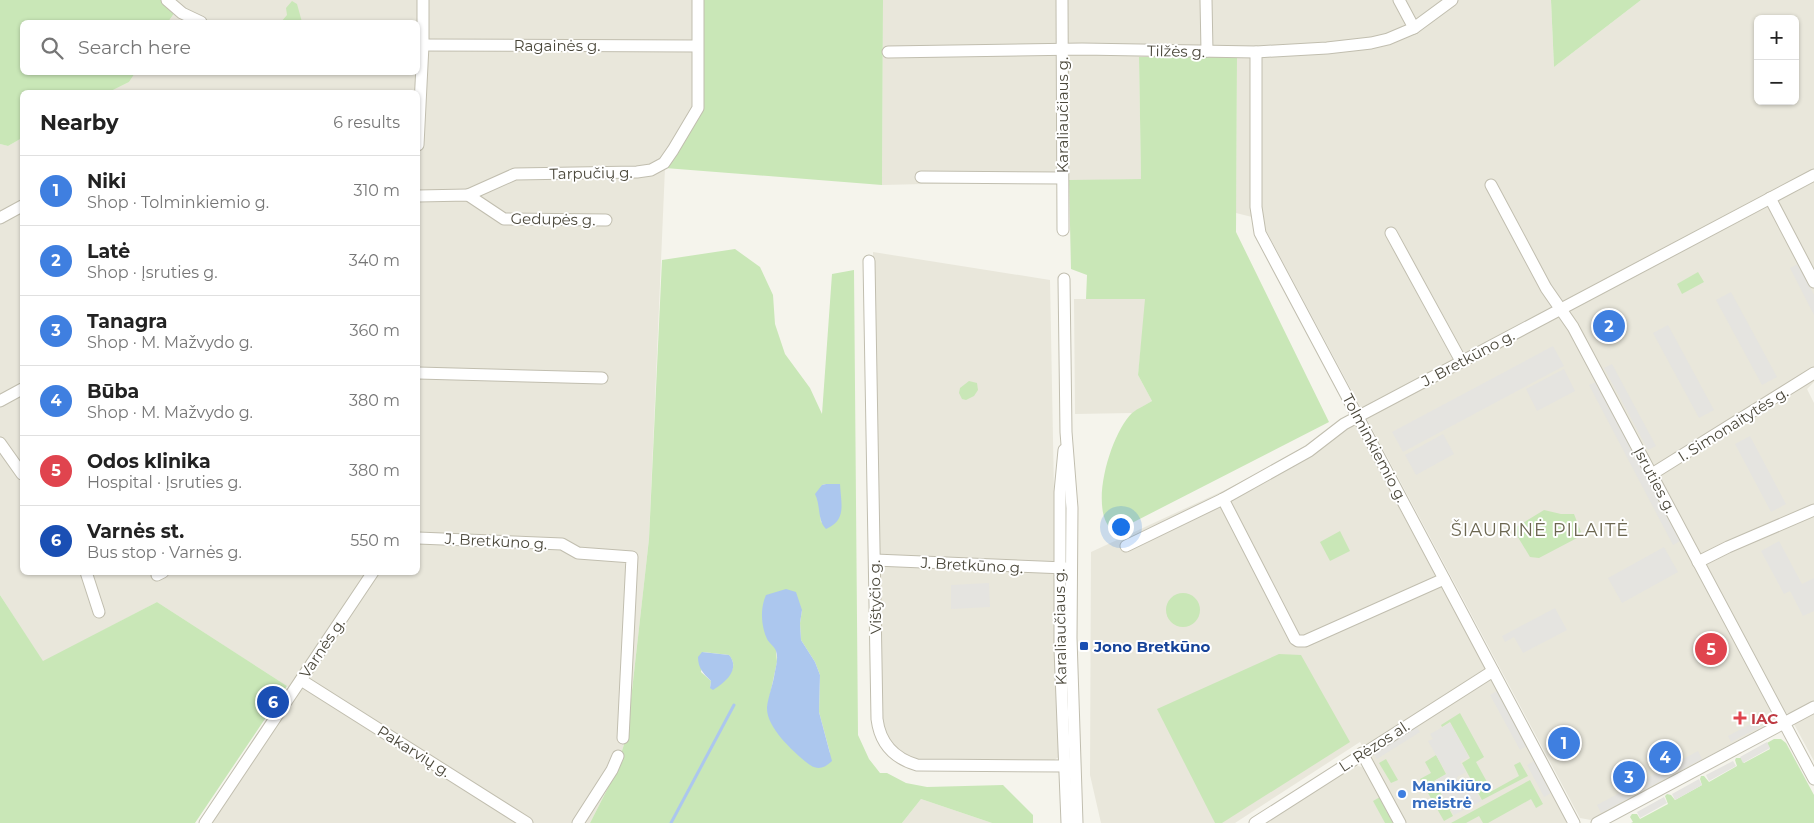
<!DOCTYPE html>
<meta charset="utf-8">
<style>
body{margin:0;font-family:Montserrat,sans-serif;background:#f6f6f6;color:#222}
.controls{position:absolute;right:15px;top:15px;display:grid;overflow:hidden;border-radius:8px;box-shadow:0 1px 4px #0004}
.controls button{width:45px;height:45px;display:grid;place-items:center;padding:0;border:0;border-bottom:1px solid #e0e0e0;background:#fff;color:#222;font:25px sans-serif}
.you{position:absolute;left:1120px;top:526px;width:18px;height:18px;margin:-12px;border:4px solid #fff;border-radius:50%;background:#1a73e8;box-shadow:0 0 0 8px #1a73e833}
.badge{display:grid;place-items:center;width:32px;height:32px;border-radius:50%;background:#0b8043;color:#fff;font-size:16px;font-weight:700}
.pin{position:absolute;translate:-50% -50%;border:2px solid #fff;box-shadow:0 1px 5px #0006}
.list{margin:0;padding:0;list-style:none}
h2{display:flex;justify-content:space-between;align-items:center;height:65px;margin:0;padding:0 20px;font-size:21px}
h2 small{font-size:16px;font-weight:400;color:#767676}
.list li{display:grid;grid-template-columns:32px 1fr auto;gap:15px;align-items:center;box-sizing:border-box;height:70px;padding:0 20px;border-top:1px solid #e0e0e0}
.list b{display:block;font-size:19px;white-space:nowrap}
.list p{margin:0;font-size:16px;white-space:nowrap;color:#767676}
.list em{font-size:16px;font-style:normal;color:#767676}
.icon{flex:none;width:28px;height:28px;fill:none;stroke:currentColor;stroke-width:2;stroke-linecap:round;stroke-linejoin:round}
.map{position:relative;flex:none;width:1814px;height:823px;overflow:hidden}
.search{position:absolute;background:#fff;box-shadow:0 1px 4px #0004;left:20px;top:20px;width:400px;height:55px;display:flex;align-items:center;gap:12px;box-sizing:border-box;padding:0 18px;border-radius:8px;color:#767676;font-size:19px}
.panel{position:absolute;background:#fff;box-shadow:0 1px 4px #0004;left:20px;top:90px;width:400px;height:485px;border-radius:8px}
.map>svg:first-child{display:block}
.residential{fill:#e9e7db;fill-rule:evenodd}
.green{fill:#c9e7b7;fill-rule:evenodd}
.parking{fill:#e5e4e0}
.water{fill:#acc7ee}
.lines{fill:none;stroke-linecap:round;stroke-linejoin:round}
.stream{stroke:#acc7ee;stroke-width:3}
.minor-casing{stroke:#c1beaf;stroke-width:13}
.minor{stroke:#fff;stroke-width:11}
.transit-dot{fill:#1a4fb4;stroke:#fff;stroke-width:2}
.health-dot{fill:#e0444e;stroke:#fff;stroke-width:2}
.shop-dot{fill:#3f7fe0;stroke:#fff;stroke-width:2}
.labels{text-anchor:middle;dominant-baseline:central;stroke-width:4;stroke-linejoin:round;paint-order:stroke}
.street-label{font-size:15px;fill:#4a473a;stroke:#fff}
.transit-label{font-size:15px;font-weight:bold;fill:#164399;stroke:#fff;text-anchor:start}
.health-label{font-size:15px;font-weight:bold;fill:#be3a42;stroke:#fff;text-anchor:start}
.shop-label{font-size:15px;font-weight:bold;fill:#366cbe;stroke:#fff;text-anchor:start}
.quarter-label{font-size:18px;letter-spacing:1px;fill:#6c6751;stroke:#fff}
</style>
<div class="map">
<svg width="1814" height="823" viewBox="0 0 1814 823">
<rect width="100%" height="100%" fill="#f5f4ec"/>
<g class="residential">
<path d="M162 0H703L702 107 665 168 649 539 627 735 614 776 590 823H212L299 694 157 602 43 662 0 595V144L8 146 22 138V572H418V92H109L129 82 135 73 418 72V22H168L175 12Z"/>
<path d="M883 0H1551L1554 67 1641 0H1814V382L1807 389 1814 403V761L1788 713 1591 820 1580 818 1260 219 1236 213 1237 57H1139L1141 179 882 185ZM1758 19H1795V101H1758Z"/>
<path d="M873 252 1050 280 1059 757 1054 760H915L903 755 891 743 885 733 881 720Z"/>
<path d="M1074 299H1146L1138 375 1152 401 1132 413 1075 414Z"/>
<path d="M1354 424 1566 818V823H1404L1360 742 1235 823H1101L1090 775 1091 552 1225 490Z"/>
<path d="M1358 766 1362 767 1366 771 1393 823H1266L1352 767Z"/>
<path d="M921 799 992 823H902Z"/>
</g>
<g class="green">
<path d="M0 0H162L175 12 168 22H22V72L135 73 129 82 109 92H22V138L8 146 0 144Z"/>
<path d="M703 0H883L882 185 665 168 702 107Z"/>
<path d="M1551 0H1641L1554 67Z"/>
<path d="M292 1 297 4 302 22H281L287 15 286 8Z"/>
<path d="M1139 57H1237L1236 232 1329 422 1126 526 1112 530C1088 509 1111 433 1132 413 1138 408 1146 405 1152 401L1138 375 1145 299H1086L1087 275 1071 269 1069 180 1141 179Z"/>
<path d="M735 249 760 267 773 295 775 324 785 354 810 388 822 414 832 274 854 270 858 735 869 759 880 773H887L906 783 927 787 1003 785 1033 815V823H992L921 799 902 823H590L614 776 627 735 649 539 662 260ZM826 484H840L821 523 819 501 822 485ZM802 610 800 623 801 640 815 662 820 675 819 712 830 753 767 709 777 662 776 651ZM703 652 729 655C742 671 722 680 710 688L711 681 701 672Z"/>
<path d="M1698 272 1704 282 1682 294 1677 284Z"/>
<path d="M969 381 977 383 978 390 974 396 966 400 962 399 959 393 960 388Z"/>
<path d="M1544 510 1561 514H1574L1581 532 1577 538 1539 558 1530 557 1513 529Z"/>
<path d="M1340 531 1350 551 1330 561 1320 542Z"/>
<circle cx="1183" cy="610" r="17"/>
<path d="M0 595 43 661 157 602 287 686 195 823H0Z"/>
<path d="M1279 654 1301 655 1350 742 1222 823H1215L1157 709Z"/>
<path d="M1460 713 1484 757 1476 762 1492 791 1519 776 1514 765 1520 762 1528 776 1482 800 1462 763 1470 758 1450 722 1442 727 1441 725Z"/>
<path d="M1774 739H1781L1786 743 1814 795V823H1631L1633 822 1630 817 1632 814H1637L1640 819 1668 804 1665 796 1667 794 1671 795 1675 800 1702 785 1700 779 1701 776H1704L1709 782 1737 766 1735 760 1736 758H1741L1744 763 1770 749 1767 743Z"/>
<path d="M1436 755 1446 774 1434 781 1453 816 1444 821 1420 779 1431 773 1425 762Z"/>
<path d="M1386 759 1398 780 1391 783 1379 763Z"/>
<path d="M1530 780 1543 804 1536 808 1531 799 1488 823H1483L1479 816 1466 823H1451Z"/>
<path d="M1380 797 1393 823H1385L1373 801Z"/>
</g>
<g class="parking">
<path d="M1798 264 1814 295V315L1790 268Z"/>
<path d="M1731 292 1777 377 1762 385 1716 300Z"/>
<path d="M1668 325 1714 410 1699 418 1653 333Z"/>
<path d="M1553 346 1564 366 1403 452 1392 432Z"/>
<path d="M1612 364 1656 446 1648 450 1604 368Z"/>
<path d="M1564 369 1575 391 1537 411 1526 389Z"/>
<path d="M1596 382 1680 541 1673 545 1589 385Z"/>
<path d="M1443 434 1454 454 1416 475 1405 455Z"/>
<path d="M1750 436 1786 504 1771 512 1735 444Z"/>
<path d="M1779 541 1802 584 1814 578V611L1803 616 1790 591 1784 594 1761 551Z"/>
<path d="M1664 547 1678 572 1622 603 1608 578Z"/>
<path d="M989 583 990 607 951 609V585Z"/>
<path d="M1555 608 1567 630 1523 653 1514 637 1505 642 1502 636Z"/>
<path d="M1497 691 1527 746 1520 750 1490 695Z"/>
<path d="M1756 721 1760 727 1731 742 1728 736Z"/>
<path d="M1450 723 1469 757 1460 762 1466 772 1457 777V779L1460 782 1468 777 1481 801 1454 815 1434 781 1447 774 1428 741 1433 739 1430 734Z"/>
<path d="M1416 726 1420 732 1377 759 1373 753Z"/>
<path d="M1767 742 1770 748 1743 763 1740 757Z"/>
<path d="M1698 751 1702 759 1601 813 1597 805Z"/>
<path d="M1534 761 1551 793 1544 797 1527 765Z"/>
<path d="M1733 761 1736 766 1709 781 1706 775Z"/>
<path d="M1699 779 1702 785 1675 800 1672 794Z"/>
<path d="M1664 797 1667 803 1640 818 1637 812Z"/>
</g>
<g class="water">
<path d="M826 484H840C841 504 847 520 826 529 817 520 821 506 815 494L822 485Z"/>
<path d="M786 589 796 592 802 610 800 623 801 640 815 662 820 675 819 712 832 761C823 770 815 770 806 762 792 750 766 727 767 707 768 698 772 687 774 677 775 669 779 659 776 651 775 647 769 643 767 639 761 626 760 608 766 595Z"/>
<path d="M702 652 729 655C741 669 725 683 713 690L710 688 711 681C703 673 698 668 698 657Z"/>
</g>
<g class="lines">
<path class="stream" d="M671 823 734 705"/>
<defs>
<g id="minor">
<path d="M167 0 182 13 201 22"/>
<path d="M1062 0 1063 230"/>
<path d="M1206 0 1207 51"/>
<path d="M1399 0 1414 28"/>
<path d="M418 45 697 46"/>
<path d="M888 52 1082 49 1256 52 1327 48 1371 43 1388 39 1414 28 1452 0"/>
<path d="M1256 52V207L1260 233 1574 823"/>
<path d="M418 145 423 45V0"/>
<path d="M921 177 1062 178"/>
<path d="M1491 185 1546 288 1573 327 1814 779"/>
<path d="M468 195 515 174 637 172 651 170 664 163 673 150 698 108V0"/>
<path d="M418 196 468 195 504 219 606 220"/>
<path d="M1770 198 1814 282"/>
<path d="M0 218 22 206"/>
<path d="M1391 233 1461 361"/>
<path d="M869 261 877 719C880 743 893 758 917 765L1065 766"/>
<path d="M1064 279 1066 432 1072 508 1071 638 1077 823"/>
<path d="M418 373 602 378"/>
<path d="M0 401 22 389"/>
<path d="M0 443 22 474"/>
<path d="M1064 450 1060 492V649L1067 823"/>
<path d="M1652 474 1814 373"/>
<path d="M1223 499 1295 639 1298 641H1305L1444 579"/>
<path d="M418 538 562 544 578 553 632 557 623 738"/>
<path d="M1126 546 1223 499 1309 451 1344 424 1814 175"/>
<path d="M875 560 1065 568"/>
<path d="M1698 562 1728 547 1814 510"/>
<path d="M86 572 99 612"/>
<path d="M157 575 163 572"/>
<path d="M301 680 527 823"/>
<path d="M1362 753 1400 823"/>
<path d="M205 823 373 572"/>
<path d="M578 823 612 770 618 756"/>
<path d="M1255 823 1493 671"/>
<path d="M1597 823 1814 707"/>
</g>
</defs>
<use href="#minor" class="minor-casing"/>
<use href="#minor" class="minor"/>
</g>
<rect class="transit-dot" x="1079" y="641" width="10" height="10" rx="2.5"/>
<path class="health-dot" d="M1737.5 710.5h5v5h5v5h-5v5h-5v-5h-5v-5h5z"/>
<circle class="shop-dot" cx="1402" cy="794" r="5"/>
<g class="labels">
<g class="street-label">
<text x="557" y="45">Ragainės g.</text>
<text transform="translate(1176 51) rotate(1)">Tilžės g.</text>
<text transform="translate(1062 115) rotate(-90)">Karaliaučiaus g.</text>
<text transform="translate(591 173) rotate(-1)">Tarpučių g.</text>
<text transform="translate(553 219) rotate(1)">Gedupės g.</text>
<text transform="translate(1468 358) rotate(-28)">J. Bretkūno g.</text>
<text transform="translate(1733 424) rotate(-32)">I. Simonaitytės g.</text>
<text transform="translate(1375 448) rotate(62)">Tolminkiemio g.</text>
<text transform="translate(1655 480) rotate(62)">Įsruties g.</text>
<text transform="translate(496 541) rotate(3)">J. Bretkūno g.</text>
<text transform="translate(972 565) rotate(3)">J. Bretkūno g.</text>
<text transform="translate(875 597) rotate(-91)">Vištyčio g.</text>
<text transform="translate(1060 627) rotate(-91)">Karaliaučiaus g.</text>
<text transform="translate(322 648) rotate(-56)">Varnės g.</text>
<text transform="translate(1374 746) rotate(-33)">L. Rėzos al.</text>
<text transform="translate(414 751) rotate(32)">Pakarvių g.</text>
</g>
<g class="transit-label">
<text x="1094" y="646">Jono Bretkūno</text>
</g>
<g class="health-label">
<text x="1751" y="718">IAC</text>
</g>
<g class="shop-label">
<text x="1412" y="785">Manikiūro<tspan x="1412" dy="17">meistrė</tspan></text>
</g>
<g class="quarter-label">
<text x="1540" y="530">ŠIAURINĖ PILAITĖ</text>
</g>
</g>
</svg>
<div class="controls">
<button>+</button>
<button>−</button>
</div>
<div class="you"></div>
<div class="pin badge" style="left:1564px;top:743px;background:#3f7fe0">1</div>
<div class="pin badge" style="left:1609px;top:326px;background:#3f7fe0">2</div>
<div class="pin badge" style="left:1629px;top:777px;background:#3f7fe0">3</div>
<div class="pin badge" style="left:1665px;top:757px;background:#3f7fe0">4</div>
<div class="pin badge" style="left:1711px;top:649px;background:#e0444e">5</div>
<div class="pin badge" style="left:273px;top:702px;background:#1a4fb4">6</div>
<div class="search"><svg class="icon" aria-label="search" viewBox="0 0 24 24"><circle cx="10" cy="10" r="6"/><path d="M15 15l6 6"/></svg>Search here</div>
<section class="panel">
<h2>Nearby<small>6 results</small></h2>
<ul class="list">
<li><span class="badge" style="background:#3f7fe0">1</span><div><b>Niki</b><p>Shop · Tolminkiemio g.</p></div><em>310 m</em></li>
<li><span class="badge" style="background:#3f7fe0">2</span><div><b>Latė</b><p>Shop · Įsruties g.</p></div><em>340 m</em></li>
<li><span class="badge" style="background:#3f7fe0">3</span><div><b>Tanagra</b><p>Shop · M. Mažvydo g.</p></div><em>360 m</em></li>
<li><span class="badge" style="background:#3f7fe0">4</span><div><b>Būba</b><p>Shop · M. Mažvydo g.</p></div><em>380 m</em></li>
<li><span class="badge" style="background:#e0444e">5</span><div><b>Odos klinika</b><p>Hospital · Įsruties g.</p></div><em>380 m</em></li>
<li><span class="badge" style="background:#1a4fb4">6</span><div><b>Varnės st.</b><p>Bus stop · Varnės g.</p></div><em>550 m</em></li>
</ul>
</section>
</div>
